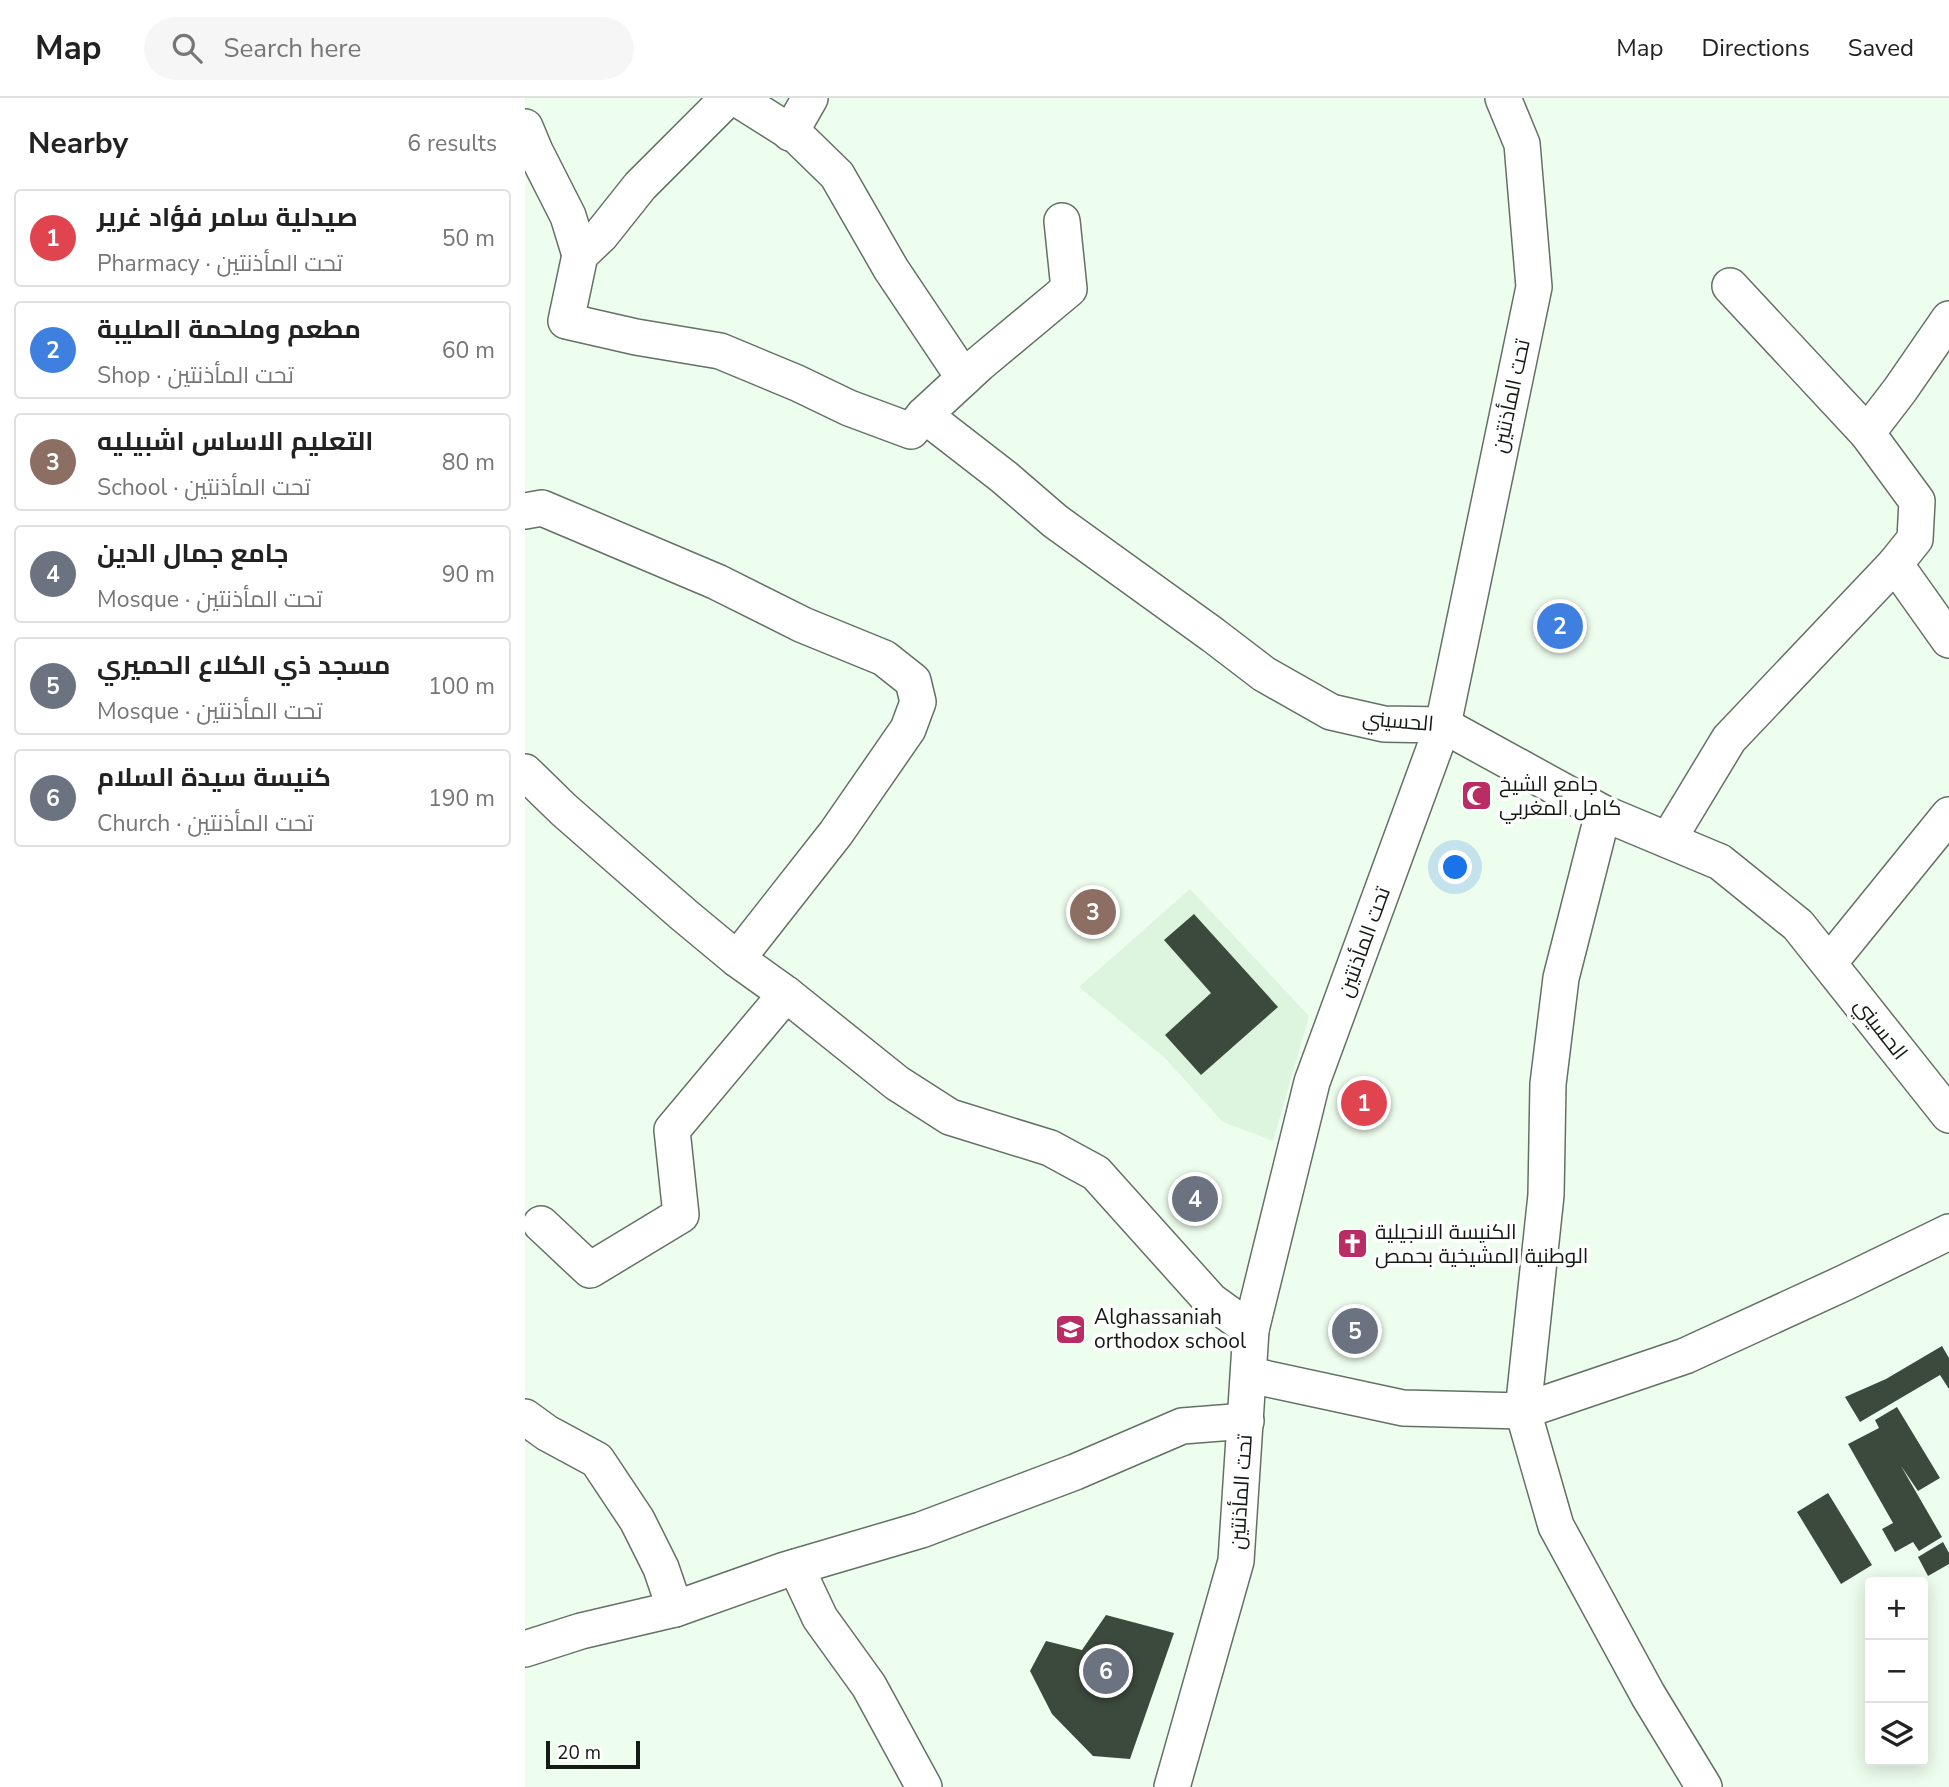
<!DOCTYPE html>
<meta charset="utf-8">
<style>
body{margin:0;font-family:"Nunito Sans",Cairo,sans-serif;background:#f6f6f6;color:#222}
.controls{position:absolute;right:21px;bottom:21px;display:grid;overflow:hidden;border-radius:7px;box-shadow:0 4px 18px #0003}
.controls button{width:63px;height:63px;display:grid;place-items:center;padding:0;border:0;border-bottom:2px solid #e0e0e0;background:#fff;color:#222;font:35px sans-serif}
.scale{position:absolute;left:21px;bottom:18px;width:94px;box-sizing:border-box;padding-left:7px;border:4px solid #151a15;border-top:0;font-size:19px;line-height:24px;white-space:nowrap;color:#151a15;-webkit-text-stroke:5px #fff;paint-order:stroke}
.you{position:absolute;left:931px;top:770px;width:24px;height:24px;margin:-18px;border:5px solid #fff;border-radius:50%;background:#1a73e8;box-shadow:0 0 0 10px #1a73e833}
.badge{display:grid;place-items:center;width:46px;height:46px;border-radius:50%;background:#db2777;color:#fff;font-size:23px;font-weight:700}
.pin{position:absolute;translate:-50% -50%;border:4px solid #fff;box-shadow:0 2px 7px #0006}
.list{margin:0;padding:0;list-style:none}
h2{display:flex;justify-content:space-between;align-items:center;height:91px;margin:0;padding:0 28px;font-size:30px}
h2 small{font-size:23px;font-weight:400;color:#767676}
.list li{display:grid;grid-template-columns:46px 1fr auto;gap:21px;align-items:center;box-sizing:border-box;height:98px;margin:0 14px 14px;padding:0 14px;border:2px solid #e0e0e0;border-radius:7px}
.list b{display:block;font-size:26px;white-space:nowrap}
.list p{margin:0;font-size:23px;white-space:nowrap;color:#767676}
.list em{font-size:23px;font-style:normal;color:#767676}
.icon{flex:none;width:38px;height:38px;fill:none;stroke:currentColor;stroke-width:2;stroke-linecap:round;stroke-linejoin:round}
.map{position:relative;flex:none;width:1424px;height:1689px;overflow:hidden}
header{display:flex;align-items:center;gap:42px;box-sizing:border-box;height:98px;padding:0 35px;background:#fff;border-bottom:2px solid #e0e0e0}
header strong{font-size:33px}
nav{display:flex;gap:38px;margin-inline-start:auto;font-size:24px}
.search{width:490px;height:63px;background:#f6f6f6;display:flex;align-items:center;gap:18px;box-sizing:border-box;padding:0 24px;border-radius:38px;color:#767676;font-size:26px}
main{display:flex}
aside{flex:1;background:#fff}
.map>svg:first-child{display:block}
.built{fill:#ddf4de}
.building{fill:#3c493d}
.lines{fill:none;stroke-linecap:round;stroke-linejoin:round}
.minor-casing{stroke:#637164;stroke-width:38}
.minor{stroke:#fff;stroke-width:35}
.labels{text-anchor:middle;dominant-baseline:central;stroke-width:7;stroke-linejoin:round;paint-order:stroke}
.street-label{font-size:21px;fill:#151a15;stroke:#fff}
.poi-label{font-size:21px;fill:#151a15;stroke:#fff;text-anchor:start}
</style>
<header>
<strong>Map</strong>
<div class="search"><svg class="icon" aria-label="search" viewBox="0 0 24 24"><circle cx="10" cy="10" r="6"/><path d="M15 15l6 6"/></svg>Search here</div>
<nav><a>Map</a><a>Directions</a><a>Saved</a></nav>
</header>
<main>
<aside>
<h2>Nearby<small>6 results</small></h2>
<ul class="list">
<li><span class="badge" style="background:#e0444e">1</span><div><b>صيدلية سامر فؤاد غرير</b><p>Pharmacy · تحت المأذنتين</p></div><em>50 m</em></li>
<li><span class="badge" style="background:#3f7fe0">2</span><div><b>مطعم وملحمة الصليبة</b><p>Shop · تحت المأذنتين</p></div><em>60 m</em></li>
<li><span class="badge" style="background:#8d6e63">3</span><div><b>التعلیم الاساس اشبیلیه</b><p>School · تحت المأذنتين</p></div><em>80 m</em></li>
<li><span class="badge" style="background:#6b7280">4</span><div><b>جامع جمال الدين</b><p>Mosque · تحت المأذنتين</p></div><em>90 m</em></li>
<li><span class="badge" style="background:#6b7280">5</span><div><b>مسجد ذي الكلاع الحميري</b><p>Mosque · تحت المأذنتين</p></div><em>100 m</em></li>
<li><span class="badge" style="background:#6b7280">6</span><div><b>كنيسة سيدة السلام</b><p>Church · تحت المأذنتين</p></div><em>190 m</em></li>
</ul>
</aside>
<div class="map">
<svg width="1424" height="1689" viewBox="0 0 1424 1689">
<rect width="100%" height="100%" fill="#eefeee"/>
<path class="built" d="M665 791 784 918 748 1043 698 1024 639 959 554 889Z"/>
<g class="building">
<path d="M669 816 753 909 676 977 640 937 686 895 639 842Z"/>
<path d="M1417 1248 1424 1260V1291L1415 1277 1335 1324 1320 1299 1361 1281Z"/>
<path d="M1372 1309 1415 1380 1393 1393 1376 1368 1417 1439 1394 1453 1388 1444 1370 1454 1357 1431 1368 1425 1323 1346 1354 1330 1350 1322Z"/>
<path d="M1303 1395 1347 1467 1316 1486 1272 1414Z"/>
<path d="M1418 1444 1424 1455V1466L1403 1478 1393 1459Z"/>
<path d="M581 1517 649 1535 605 1661 568 1658 527 1616 505 1573 521 1543 557 1552Z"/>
</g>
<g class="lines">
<defs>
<g id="minor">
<path d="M203 0 115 88 76 137 55 157 41 223 111 239 195 253 272 285 324 310 386 333 399 317 454 266 544 191 537 123"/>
<path d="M211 0 273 39 312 77 366 171 439 280"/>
<path d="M0 29 10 53 43 118 55 157"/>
<path d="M265 35 285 0"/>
<path d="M1205 188 1342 335"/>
<path d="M399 317 479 379 530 423 688 537 739 576 806 614 859 626 918 627 1078 715 1195 764 1273 827 1424 1017"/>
<path d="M0 413 17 410 192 484 278 527 359 560 388 583 393 604 383 631 311 735 212 861"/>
<path d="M1370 466 1390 441 1392 403 1342 335 1375 292 1424 221"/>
<path d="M0 674 39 712 159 817 212 861 261 896 372 985 425 1019 525 1050 571 1075 686 1203 726 1232"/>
<path d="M1078 715 1036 880 1023 986 1021 1097 998 1313 1031 1428 1123 1597 1179 1689"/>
<path d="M1143 742 1204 641 1370 466 1424 542"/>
<path d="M1304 865 1424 717"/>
<path d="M16 1126 65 1172 156 1117 147 1032 261 896"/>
<path d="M725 1277 878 1310 998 1313 1160 1258 1319 1185 1424 1134"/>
<path d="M0 1319 22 1335 72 1362 112 1422 136 1470 150 1511"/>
<path d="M271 1469 295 1520 344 1588 399 1689"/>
<path d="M0 1551 56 1533 150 1511 260 1472 396 1432 550 1374 657 1328 721 1323"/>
<path d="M647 1689 711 1463 726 1232 787 984 918 627 1009 189 997 46 978 0"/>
</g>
</defs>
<use href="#minor" class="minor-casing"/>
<use href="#minor" class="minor"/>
</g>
<defs>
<symbol id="mosque-square" viewBox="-11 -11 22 22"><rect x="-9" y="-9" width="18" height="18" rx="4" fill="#b92d64" stroke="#fff"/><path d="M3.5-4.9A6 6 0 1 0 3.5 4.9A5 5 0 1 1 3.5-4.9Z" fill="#fff"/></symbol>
<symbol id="church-square" viewBox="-11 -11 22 22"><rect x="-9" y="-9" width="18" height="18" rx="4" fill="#b92d64" stroke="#fff"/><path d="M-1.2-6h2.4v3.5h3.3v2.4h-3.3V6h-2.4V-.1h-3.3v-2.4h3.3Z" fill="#fff"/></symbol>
<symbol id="school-square" viewBox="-11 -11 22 22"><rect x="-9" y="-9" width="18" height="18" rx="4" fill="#b92d64" stroke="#fff"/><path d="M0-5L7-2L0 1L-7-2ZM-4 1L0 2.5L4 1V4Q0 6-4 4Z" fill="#fff"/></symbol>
</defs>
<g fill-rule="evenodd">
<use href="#mosque-square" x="934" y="680" width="35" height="35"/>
<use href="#church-square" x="810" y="1128" width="35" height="35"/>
<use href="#school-square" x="528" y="1214" width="35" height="35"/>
</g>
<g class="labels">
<g class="street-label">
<text transform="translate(986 298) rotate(-78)">تحت المأذنتين</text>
<text transform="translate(873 623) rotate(5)">الحسيني</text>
<text transform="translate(839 844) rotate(-70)">تحت المأذنتين</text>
<text transform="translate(1356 931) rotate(52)">الحسيني</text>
<text transform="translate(716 1394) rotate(-86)">تحت المأذنتين</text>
</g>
<g class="poi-label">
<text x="974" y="686">جامع الشيخ<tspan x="974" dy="24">كامل المغربي</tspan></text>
<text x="850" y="1134">الكنيسة الانجيلية<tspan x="850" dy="24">الوطنية المشيخية بحمص</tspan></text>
<text x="569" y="1219">Alghassaniah<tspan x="569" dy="24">orthodox school</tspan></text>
</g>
</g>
</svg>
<div class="controls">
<button>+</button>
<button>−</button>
<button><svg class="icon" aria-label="layers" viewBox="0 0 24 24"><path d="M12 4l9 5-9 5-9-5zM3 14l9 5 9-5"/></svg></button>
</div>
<div class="scale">20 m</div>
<div class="you"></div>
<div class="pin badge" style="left:839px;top:1005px;background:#e0444e">1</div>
<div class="pin badge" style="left:1035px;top:528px;background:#3f7fe0">2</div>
<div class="pin badge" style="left:568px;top:814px;background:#8d6e63">3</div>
<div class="pin badge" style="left:670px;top:1101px;background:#6b7280">4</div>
<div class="pin badge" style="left:830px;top:1233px;background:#6b7280">5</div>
<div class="pin badge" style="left:581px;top:1573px;background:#6b7280">6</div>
</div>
</main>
